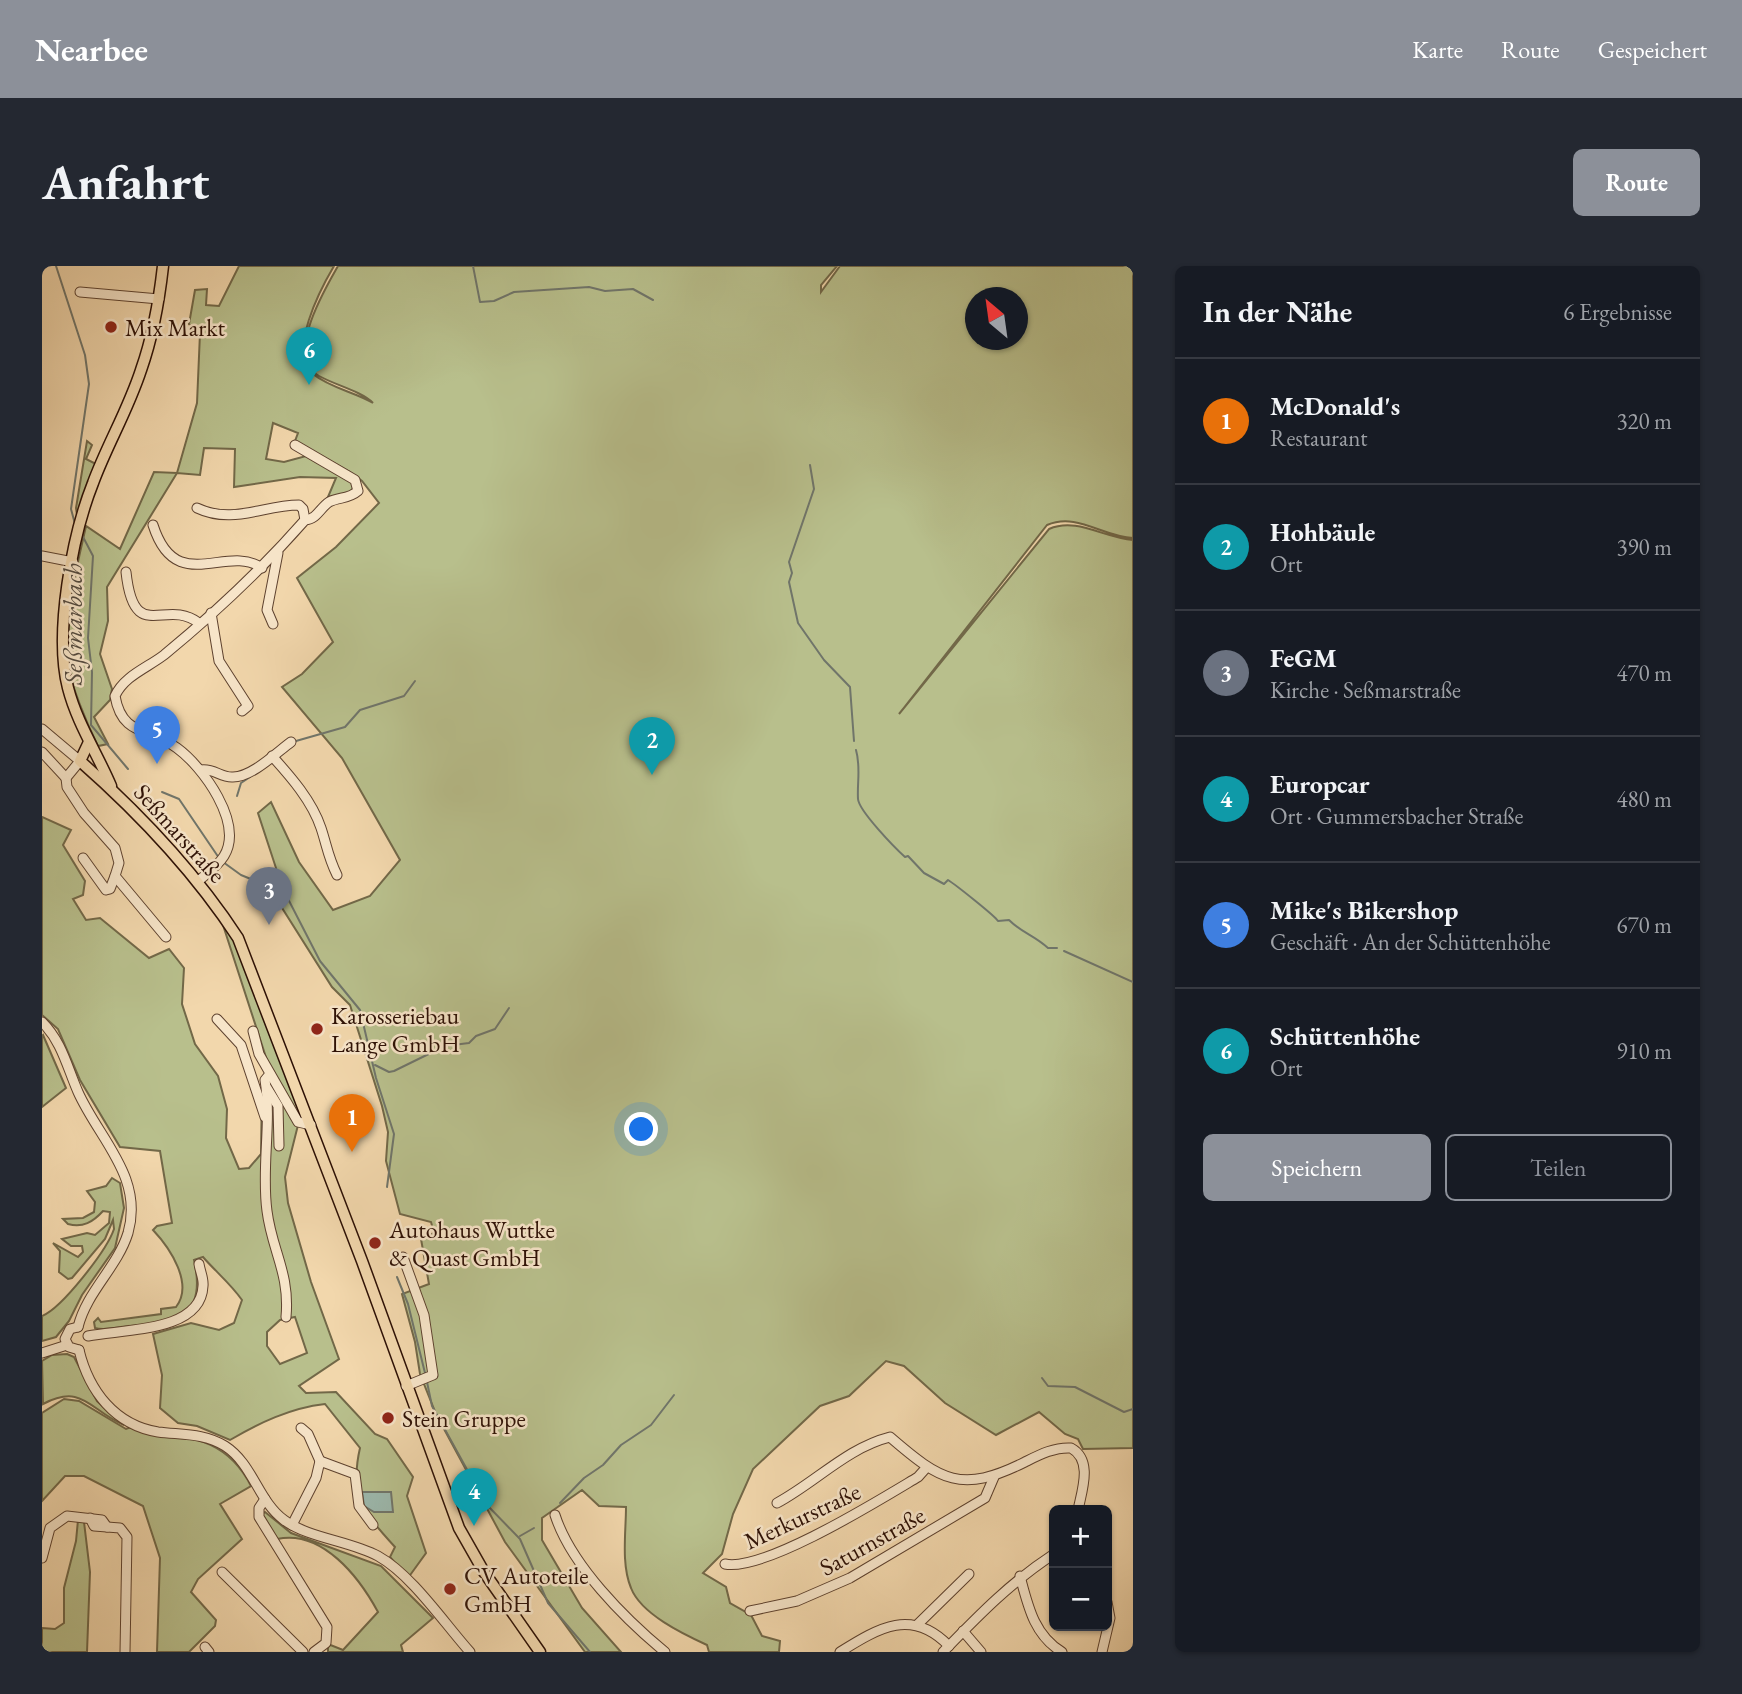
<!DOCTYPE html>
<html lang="de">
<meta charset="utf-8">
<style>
body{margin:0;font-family:"EB Garamond",serif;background:#242831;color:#f1f3f6}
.controls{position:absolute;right:21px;bottom:21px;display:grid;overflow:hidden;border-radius:10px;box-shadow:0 2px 5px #0004}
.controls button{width:63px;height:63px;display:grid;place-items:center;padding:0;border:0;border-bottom:2px solid #363941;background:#171b24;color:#f1f3f6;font:35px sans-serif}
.compass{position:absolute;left:923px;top:21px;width:63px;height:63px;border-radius:50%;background:#171b24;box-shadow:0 2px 5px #0004;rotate:331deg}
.you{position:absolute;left:600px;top:864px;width:24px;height:24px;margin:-18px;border:5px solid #fff;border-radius:50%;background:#1a73e8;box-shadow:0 0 0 10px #1a73e833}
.badge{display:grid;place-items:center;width:46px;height:46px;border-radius:50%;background:#8c9099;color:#fff;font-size:23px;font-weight:700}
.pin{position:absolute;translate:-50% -58px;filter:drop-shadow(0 2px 4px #0008)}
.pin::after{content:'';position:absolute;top:37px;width:24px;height:21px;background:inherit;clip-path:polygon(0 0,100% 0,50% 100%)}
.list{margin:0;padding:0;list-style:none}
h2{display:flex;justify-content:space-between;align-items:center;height:91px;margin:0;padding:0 28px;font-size:30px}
h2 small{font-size:23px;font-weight:400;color:#9ea1a6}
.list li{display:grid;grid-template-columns:46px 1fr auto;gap:21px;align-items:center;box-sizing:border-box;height:126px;padding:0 28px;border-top:2px solid #363941}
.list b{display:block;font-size:26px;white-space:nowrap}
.list p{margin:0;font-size:23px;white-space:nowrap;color:#9ea1a6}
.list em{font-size:23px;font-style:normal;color:#9ea1a6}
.actions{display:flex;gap:14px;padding:21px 28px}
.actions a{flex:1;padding:16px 0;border:2px solid #8c9099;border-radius:10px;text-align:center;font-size:24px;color:#8c9099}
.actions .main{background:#8c9099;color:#fff}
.map{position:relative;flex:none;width:1091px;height:1386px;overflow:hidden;border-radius:10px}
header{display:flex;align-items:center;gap:42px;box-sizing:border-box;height:98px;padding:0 35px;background:#8c9099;color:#fff}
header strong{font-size:33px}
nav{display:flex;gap:38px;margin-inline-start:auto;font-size:24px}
.intro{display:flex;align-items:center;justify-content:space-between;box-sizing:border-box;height:168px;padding:0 42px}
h1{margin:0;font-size:49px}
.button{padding:18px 32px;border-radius:10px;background:#8c9099;color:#fff;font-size:24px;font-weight:700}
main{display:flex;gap:42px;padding:0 42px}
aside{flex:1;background:#171b24;border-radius:10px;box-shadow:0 2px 5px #0004}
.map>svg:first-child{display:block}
.green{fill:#b8bf8c;stroke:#726848;stroke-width:2;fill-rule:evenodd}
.water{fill:#9cb9ae;stroke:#70756a;stroke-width:2}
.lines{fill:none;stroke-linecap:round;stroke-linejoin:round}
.stream{stroke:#70756a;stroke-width:2}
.minor-casing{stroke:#5e422f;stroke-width:11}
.major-casing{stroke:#2d1005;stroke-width:13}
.minor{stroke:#f7e5c9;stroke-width:9}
.major{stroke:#f2d7ac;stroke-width:10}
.poi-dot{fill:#8f2418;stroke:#f7e5c9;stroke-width:2.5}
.labels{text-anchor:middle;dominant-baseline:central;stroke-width:5;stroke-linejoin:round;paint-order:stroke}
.poi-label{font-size:24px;fill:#2d1005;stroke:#f7e5c9;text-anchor:start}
.street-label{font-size:24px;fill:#2d1005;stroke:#f7e5c9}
.water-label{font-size:26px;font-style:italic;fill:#544b40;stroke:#f7e5c9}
</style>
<header>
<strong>Nearbee</strong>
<nav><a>Karte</a><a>Route</a><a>Gespeichert</a></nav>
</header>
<div class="intro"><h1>Anfahrt</h1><a class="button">Route</a></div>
<main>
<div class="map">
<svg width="1091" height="1386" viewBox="0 0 1091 1386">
<rect width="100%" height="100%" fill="#f2d7ac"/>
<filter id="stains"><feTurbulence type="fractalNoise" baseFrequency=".00286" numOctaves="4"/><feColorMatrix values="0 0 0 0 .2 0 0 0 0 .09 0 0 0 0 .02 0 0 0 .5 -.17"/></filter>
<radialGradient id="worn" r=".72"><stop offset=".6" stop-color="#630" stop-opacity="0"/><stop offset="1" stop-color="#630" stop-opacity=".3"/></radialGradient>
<g class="green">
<path d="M197 0H292C279 22 245 86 271 108 288 122 313 126 331 137 319 125 293 119 277 110 242 91 283 23 296 0H795L779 19V26L798 0H1091V272C1061 271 1035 246 1005 259L857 448 1007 263C1035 251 1062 272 1091 274V1182L1041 1183 1036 1173 1023 1168 997 1146 954 1169 903 1137 862 1100 844 1095 807 1130 778 1140 711 1203 691 1248 680 1288 661 1307 684 1321 688 1337 709 1349 720 1370 738 1375 737 1386H667L665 1379C641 1368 599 1348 589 1322 579 1298 584 1266 584 1241L557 1240 540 1224 500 1252V1274L540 1342 579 1386H543L463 1276 394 1148 378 1108 373 1076 360 1028 387 1018 379 973 392 967 389 956 358 948 344 895 346 866 340 840 308 739 290 721 230 626 234 602 216 547 229 536 257 596 291 644 328 630 358 594 300 492 240 421 260 408 291 376 255 312 294 281 337 237 320 215 308 206 253 175 256 167 231 157 224 193 242 196 264 190 313 217C310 230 299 230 286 231L294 212 258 211 192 221 193 183 162 182 158 209 135 207 65 321 66 355 58 388 70 423 68 434 52 451 66 478 56 480C45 458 28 418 25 393 22 350 35 301 44 260L78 283 112 206 135 207 155 137 158 67 147 58 153 24 165 23 164 39 177 40ZM934 32H976V74H934Z"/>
<path d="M45 175 50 179 44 193 54 198 35 249 34 242Z"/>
<path d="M0 551 29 564 21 579 43 615 41 629 31 633 44 654 58 652 107 692 127 683 142 702 140 738 153 778 176 810 185 843 184 872 197 903 207 902 219 888 220 822 231 813 180 656 196 681 259 847 243 911 246 937 269 1016 297 1093 257 1120 264 1127 294 1126 333 1168 345 1173 371 1211 365 1230 384 1287 366 1312 348 1291 353 1281C322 1247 307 1229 318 1182L283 1138C248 1142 217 1157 188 1174L155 1160 136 1157 118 1142 120 1109 111 1068 149 1057 177 1064 192 1057 200 1034C188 1017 174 1006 161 991L152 994C165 1051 136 1057 86 1060 76 1061 63 1065 53 1062L52 1056 56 1052 59 1056 119 1048V1043L134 1041C152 1018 128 982 111 964L115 960 130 957 118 885 78 881 38 814 16 763 0 749ZM253 1051 265 1087 238 1098 225 1080V1066L238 1054Z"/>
<path d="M1 769 24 822 0 841V770Z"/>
<path d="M70 912 78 917 82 942 73 982 40 1029 27 1055 14 1071 0 1075V1050C20 1042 65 984 72 963L71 954 63 973 30 1012 26 1013 17 1006 18 985 11 977 36 991 41 986 40 980H29L20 973 45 967 53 969 67 957 68 946 61 945C51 956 41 962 26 958L21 953 41 952 52 946 53 936 45 925 64 920Z"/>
<path d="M25 1088 32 1091 55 1135 82 1159C47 1144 41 1117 1 1138L0 1095 10 1089Z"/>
<path d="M22 1133 37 1135 84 1163 89 1161C140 1171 183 1168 209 1220L178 1238 200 1273 156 1313 149 1326 174 1354 173 1360 147 1386H115L118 1292 101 1240 42 1210H23L0 1235V1147Z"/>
<path d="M223 1246 249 1267 339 1300 391 1352 359 1379 361 1386H286V1378L301 1384 336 1346C317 1311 280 1263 235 1273L220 1248Z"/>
<path d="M36 1254 42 1256 48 1306 45 1386H0V1362L13 1363 22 1357V1322L34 1275Z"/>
</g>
<path class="water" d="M320 1226H349L351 1246H332L322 1240Z"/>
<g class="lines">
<g class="stream">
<path d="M14 0 43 89 47 118 29 243 33 258"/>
<path d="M431 0 438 36 452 35 472 26 547 21 563 25 591 23 611 34"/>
<path d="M768 199 772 223 747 296 750 307 747 316 756 357 782 394 808 421 812 475"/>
<path d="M40 269 51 290 46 372 50 406 49 459 86 503"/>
<path d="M254 475 303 461 318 444 362 430 373 415"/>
<path d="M814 484C819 501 815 516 816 533 817 545 853 582 863 591L866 590 882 607 902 618 906 614C914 619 953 650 956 655L967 654C980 667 992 669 1006 682H1015"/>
<path d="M120 526 137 533 177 592"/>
<path d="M195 530 199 517 208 511"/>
<path d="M181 596 199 609 243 627 278 695 318 744 334 812 352 868 345 921"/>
<path d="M1022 685 1091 716"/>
<path d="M333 799 347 806 352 805 403 780 427 777 434 770 453 763 467 742"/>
<path d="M355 1011 366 1038 383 1107"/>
<path d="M1000 1112 1006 1120 1033 1121 1082 1146 1091 1143"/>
<path d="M385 1116 390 1140 444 1238 478 1273 506 1337 548 1386"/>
<path d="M518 1237 542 1212 561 1199 579 1179 609 1159 632 1129"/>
<path d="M478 1270 492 1262"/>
</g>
<defs>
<g id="minor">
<path d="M38 26 117 33"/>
<path d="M155 242C191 259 221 239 257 239L261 243 263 254"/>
<path d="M111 259C134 331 184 277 220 302"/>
<path d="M0 290 31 296"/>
<path d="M84 306C92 380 123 331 157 357"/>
<path d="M169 347 177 395 206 440 200 445"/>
<path d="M231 358 225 344 236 287"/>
<path d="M0 463 38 495 24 512 0 486"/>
<path d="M230 490C249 511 270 535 279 562 285 580 286 591 295 609"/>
<path d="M159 504C172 502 179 512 191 511 210 511 234 487 249 476"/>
<path d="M24 512 25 521 42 547 73 582 77 597 73 610 124 671"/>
<path d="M41 592 64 624 68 623 73 610"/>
<path d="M155 616C164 608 176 600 182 590 202 557 161 501 135 482 108 462 80 471 73 430 82 410 105 402 122 389 172 348 220 303 263 254 275 253 278 242 287 236 297 231 307 233 316 225L313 214 253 179"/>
<path d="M175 753 199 779 223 851"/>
<path d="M0 756C20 776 25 801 36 826 57 873 102 911 86 967 75 1002 45 1025 36 1061"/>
<path d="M211 765 217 788 256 856 269 859"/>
<path d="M228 808 223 814C230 857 219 902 225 945 230 985 248 1007 244 1051"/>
<path d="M225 822 236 840 237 880"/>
<path d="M361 991 382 1049 391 1109 364 1120"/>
<path d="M36 1061 28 1063 23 1073 27 1081 37 1084"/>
<path d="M46 1070C79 1063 159 1067 161 1020 162 1013 158 1005 157 998"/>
<path d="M37 1084C47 1125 73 1159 116 1166 140 1169 162 1167 183 1180 211 1198 216 1235 242 1254 266 1272 308 1275 336 1290 370 1309 402 1357 428 1386"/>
<path d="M0 1087 25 1079"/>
<path d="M259 1162 266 1168 278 1195"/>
<path d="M223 1233 217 1242V1251L285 1361 284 1377 272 1386"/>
<path d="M735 1237C774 1216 805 1182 848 1171 899 1215 919 1228 983 1196 997 1189 1012 1181 1029 1182 1051 1194 1040 1224 1036 1244"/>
<path d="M513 1249C529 1299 583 1353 623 1386"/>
<path d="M48 1252 52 1260 78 1262 85 1271 83 1386"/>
<path d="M250 1259 274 1212 278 1195 313 1208 317 1240 331 1259"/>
<path d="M0 1292 8 1262 25 1250 60 1254 65 1261"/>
<path d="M683 1298C722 1306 839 1233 876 1211L884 1202"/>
<path d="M180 1306 261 1386"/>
<path d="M978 1310C986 1340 992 1369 1020 1386"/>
<path d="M708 1345 755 1335 808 1312 943 1232 952 1211"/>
<path d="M876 1358 927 1308"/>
<path d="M921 1365 939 1386"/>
<path d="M163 1381 167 1386"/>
<path d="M798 1386C838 1361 870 1342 907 1380"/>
<path d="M901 1386C937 1349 969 1316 1012 1288"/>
<path d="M1060 1386 1068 1352 1065 1336"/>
</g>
<g id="major">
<path d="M47 476 38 495C97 547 153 606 196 672L320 995 417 1262 442 1306 498 1386"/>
<path d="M69 520C55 487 35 457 26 422 12 367 30 270 51 217 65 179 86 144 99 104 111 70 117 36 121 0"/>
</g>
</defs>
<use href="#minor" class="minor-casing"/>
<use href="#major" class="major-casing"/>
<use href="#minor" class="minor"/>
<use href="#major" class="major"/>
</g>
<g class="poi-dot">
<circle cx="69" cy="61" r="7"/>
<circle cx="275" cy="763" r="7"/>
<circle cx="333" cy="977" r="7"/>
<circle cx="346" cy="1152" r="7"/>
<circle cx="408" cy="1323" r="7"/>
</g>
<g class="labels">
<g class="poi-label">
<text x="83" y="61">Mix Markt</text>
<text x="289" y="749">Karosseriebau<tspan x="289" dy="28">Lange GmbH</tspan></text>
<text x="347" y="963">Autohaus Wuttke<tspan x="347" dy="28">&amp; Quast GmbH</tspan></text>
<text x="360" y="1152">Stein Gruppe</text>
<text x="422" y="1309">CV Autoteile<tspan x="422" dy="28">GmbH</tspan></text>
</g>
<g class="street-label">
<text transform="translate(138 567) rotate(48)">Seßmarstraße</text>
<text transform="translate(760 1250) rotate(-25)">Merkurstraße</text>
<text transform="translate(830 1275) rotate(-29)">Saturnstraße</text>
</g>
<g class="water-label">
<text transform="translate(31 358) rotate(-90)">Seßmarbach</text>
</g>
</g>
<rect width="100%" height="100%" filter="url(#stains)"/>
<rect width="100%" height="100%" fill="url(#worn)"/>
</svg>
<div class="controls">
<button>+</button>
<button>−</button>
</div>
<svg class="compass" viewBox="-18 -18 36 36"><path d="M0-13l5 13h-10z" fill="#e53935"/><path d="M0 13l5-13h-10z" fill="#9ea1a6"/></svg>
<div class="you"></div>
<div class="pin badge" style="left:310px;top:886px;background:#e8710a">1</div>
<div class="pin badge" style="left:610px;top:509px;background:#0f9aa8">2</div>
<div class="pin badge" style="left:227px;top:659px;background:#6b7280">3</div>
<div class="pin badge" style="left:432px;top:1260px;background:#0f9aa8">4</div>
<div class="pin badge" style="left:115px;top:498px;background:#3f7fe0">5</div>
<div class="pin badge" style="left:267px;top:119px;background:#0f9aa8">6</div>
</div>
<aside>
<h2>In der Nähe<small>6 Ergebnisse</small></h2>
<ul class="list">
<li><span class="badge" style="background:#e8710a">1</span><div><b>McDonald's</b><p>Restaurant</p></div><em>320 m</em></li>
<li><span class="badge" style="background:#0f9aa8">2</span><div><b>Hohbäule</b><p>Ort</p></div><em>390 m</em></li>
<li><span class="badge" style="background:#6b7280">3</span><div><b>FeGM</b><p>Kirche · Seßmarstraße</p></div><em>470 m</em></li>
<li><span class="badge" style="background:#0f9aa8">4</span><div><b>Europcar</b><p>Ort · Gummersbacher Straße</p></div><em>480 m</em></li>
<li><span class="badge" style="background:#3f7fe0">5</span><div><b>Mike's Bikershop</b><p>Geschäft · An der Schüttenhöhe</p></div><em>670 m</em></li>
<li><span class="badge" style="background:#0f9aa8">6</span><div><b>Schüttenhöhe</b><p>Ort</p></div><em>910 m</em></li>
</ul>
<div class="actions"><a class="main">Speichern</a><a>Teilen</a></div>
</aside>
</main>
